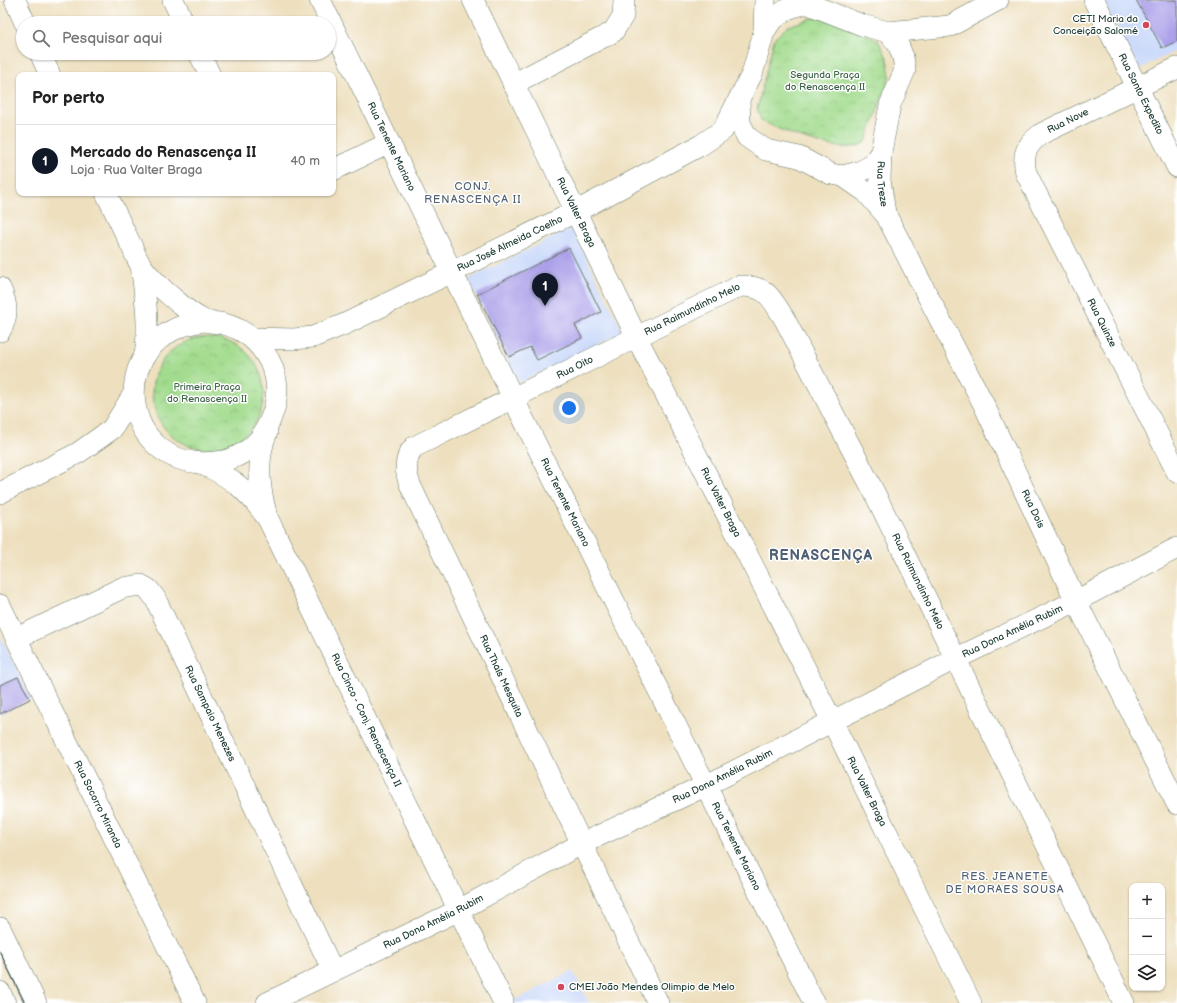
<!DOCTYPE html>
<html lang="pt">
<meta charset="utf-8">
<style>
body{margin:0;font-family:"Balsamiq Sans",sans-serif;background:#f2f2f2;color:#222}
.controls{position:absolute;right:12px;bottom:12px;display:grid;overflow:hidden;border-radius:8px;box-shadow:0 1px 3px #0004}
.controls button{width:36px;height:36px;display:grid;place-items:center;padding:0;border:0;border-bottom:1px solid #e0e0e0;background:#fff;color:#222;font:20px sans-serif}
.you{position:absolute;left:569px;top:408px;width:14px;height:14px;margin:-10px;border:3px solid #fff;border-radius:50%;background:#1a73e8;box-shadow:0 0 0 6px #1a73e833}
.badge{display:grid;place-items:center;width:26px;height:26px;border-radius:50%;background:#111827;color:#fff;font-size:13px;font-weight:700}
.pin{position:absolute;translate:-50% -33px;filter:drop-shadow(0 1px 2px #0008)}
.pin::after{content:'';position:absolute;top:21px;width:14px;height:12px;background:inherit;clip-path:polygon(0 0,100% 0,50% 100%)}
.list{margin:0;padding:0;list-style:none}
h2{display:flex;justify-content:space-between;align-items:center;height:52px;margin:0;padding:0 16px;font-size:17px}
h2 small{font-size:13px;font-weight:400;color:#767676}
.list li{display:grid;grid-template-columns:26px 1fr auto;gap:12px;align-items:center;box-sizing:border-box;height:72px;padding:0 16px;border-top:1px solid #e0e0e0}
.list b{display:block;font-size:15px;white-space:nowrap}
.list p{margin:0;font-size:13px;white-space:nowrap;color:#767676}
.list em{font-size:13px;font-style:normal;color:#767676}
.icon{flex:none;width:22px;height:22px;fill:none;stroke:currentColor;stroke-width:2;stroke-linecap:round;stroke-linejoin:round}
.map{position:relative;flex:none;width:1177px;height:1003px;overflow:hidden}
.search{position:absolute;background:#fff;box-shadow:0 1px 3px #0004;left:16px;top:16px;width:320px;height:44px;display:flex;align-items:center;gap:10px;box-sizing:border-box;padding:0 14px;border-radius:22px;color:#767676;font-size:15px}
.panel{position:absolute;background:#fff;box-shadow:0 1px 3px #0004;left:16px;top:72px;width:320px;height:124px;border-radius:8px}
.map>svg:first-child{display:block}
.built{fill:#cddbfa}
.park{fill:url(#park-crowns);stroke:#608c60}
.building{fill:#aba0e9}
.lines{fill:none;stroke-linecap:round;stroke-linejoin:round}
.minor-casing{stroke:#677665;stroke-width:22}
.minor{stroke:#fff;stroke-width:21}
.tram{stroke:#1f3d34;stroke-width:1}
.poi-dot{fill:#d1495b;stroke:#fff;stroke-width:1.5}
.labels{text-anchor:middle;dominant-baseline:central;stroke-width:3;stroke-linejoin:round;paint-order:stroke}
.poi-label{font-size:10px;fill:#1f3d34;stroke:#fff;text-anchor:end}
.park-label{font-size:10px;fill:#40644a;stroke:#fff}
.street-label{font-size:10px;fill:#1f3d34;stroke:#fff}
.neighbourhood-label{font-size:11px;letter-spacing:1px;fill:#506073;stroke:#fff}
.district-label{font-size:14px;font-weight:bold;letter-spacing:1px;fill:#506073;stroke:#fff}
</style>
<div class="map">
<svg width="1177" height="1003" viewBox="0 0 1177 1003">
<defs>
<pattern id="park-crowns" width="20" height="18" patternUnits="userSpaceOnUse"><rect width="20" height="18" fill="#a2db8d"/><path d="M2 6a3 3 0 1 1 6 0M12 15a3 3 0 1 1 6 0" fill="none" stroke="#8bbd7a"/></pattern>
</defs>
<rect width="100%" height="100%" fill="#fff"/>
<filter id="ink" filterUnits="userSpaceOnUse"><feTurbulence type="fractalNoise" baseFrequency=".025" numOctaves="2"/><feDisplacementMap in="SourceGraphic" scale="8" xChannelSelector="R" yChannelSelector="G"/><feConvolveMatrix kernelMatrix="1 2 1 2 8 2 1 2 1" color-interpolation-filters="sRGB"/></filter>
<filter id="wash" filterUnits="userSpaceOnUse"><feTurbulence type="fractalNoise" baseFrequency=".012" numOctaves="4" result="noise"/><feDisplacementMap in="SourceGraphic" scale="16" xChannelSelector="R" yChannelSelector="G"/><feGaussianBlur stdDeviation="0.9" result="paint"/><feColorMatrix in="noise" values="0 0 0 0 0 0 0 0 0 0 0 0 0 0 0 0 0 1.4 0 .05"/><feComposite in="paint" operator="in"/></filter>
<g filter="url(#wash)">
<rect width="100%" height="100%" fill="#eee0bf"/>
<g class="built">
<path d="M1102 0H1177V50L1138 70Z"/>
<path d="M572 228 623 332 519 383 468 279Z"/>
<path d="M0 635 31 699 0 714Z"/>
<path d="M573 971 589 1003H509Z"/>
</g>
<g class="park">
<path d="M813 18H824L877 39 887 57 890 76 866 142C862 144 857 147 852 147 829 150 781 132 761 120L757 109 774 39 788 26Z"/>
<circle cx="208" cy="393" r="56"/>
</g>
<g id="blocks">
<g class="building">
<path d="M1136 0H1177V41L1162 48Z"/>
<path d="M569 248 601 312 575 325 582 338 537 360 530 347 509 357 477 294Z"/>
<path d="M18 677 30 699 0 714V685Z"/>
</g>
</g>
</g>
<g filter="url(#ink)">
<use href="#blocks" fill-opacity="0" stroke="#677665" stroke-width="1"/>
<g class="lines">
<defs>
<g id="minor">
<path d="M15 0 25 23"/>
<path d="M173 0 184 23"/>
<path id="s1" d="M320 0 513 398 814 1003"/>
<path id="s2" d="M473 0 637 338 832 721 971 1003"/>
<path id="s3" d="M1094 0 1177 167"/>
<path d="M806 3 862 25 888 32 898 44 903 57 905 70 890 105 881 152 871 166 859 172 843 176 831 174 799 157 766 150 747 137 740 123 739 99 752 74 764 32 771 21 787 9Z"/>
<path d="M764 32 765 0"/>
<path d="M888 32 950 26 998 0"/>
<path d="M40 53 50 75"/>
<path d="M199 53 210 75"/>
<path id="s4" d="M1177 68 1041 134C1026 145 1022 155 1026 173L1177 472"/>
<path d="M513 84 613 32 623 16 624 0"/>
<path id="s5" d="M881 152 880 180 885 213"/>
<path d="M333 170 389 143"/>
<path id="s6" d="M843 176 866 192 886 215 984 405 1076 601 1177 804"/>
<path d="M106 193C114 210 122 226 130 243 134 250 136 259 141 265 151 280 167 293 180 304 187 310 195 316 203 320 209 323 218 322 224 324 245 329 261 344 270 362 282 386 277 410 264 432 255 449 235 460 216 462 118 474 101 334 204 321"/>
<path d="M141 265C145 295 150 325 145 355"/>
<path d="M0 288C7 303 9 316 0 331"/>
<path id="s7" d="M253 338 294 339 313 337 345 324 575 212 701 145 723 130 739 99"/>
<path id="s8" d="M202 464C232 477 249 492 268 519L503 1001"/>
<path d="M0 493 78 453 112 429 133 395"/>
<path d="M266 513C259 487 256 458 267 432"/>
<path id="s9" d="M0 605 195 1003"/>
<path id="s10" d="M17 638 122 588 141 585 148 589 155 598 163 615 333 971"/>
<path d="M0 928 36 1003"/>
<path d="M0 992 5 1003"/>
<path id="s11" d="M267 1003 459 910 581 844 705 786 955 659 1076 601 1177 548"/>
<path id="s12" d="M658 1003 412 489C405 474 403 459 414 447L740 286C768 286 770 297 784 318L874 492 1124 1003"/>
</g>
</defs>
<use href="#minor" class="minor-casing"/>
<use href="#minor" class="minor"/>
<path class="tram" d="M0 952 25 1003"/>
</g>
</g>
<g class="poi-dot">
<circle cx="1146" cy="25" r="4"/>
<circle cx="561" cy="987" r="4"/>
</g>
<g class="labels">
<g class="poi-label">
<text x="1138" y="19">CETI Maria da<tspan x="1138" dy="12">Conceição Salomé</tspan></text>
<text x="569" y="987" text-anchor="start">CMEI João Mendes Olimpio de Melo</text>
</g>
<g class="park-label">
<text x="825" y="75">Segunda Praça<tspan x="825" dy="12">do Renascença II</tspan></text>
<text x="207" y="387">Primeira Praça<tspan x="207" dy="12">do Renascença II</tspan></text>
</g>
<g class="street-label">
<text stroke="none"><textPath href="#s3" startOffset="105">Rua Santo Expedito</textPath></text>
<text transform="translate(1068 121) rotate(-26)">Rua Nove</text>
<text stroke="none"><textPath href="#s1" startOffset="163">Rua Tenente Mariano</textPath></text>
<text stroke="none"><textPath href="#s5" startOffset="32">Rua Treze</textPath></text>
<text stroke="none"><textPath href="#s2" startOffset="236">Rua Valter Braga</textPath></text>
<text stroke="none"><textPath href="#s7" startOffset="278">Rua José Almeida Coelho</textPath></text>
<text stroke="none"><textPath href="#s12" startOffset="925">Rua Raimundinho Melo</textPath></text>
<text stroke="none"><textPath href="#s4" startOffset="364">Rua Quinze</textPath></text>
<text stroke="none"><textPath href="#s12" startOffset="794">Rua Oito</textPath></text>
<text stroke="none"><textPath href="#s1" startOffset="559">Rua Tenente Mariano</textPath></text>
<text stroke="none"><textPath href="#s2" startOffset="560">Rua Valter Braga</textPath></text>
<text stroke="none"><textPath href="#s6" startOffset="387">Rua Dois</textPath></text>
<text stroke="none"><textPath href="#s12" startOffset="1332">Rua Raimundinho Melo</textPath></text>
<text stroke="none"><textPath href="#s11" startOffset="833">Rua Dona Amélia Rubim</textPath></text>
<text transform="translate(501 676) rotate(65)">Rua Thaís Mesquita</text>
<text stroke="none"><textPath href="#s10" startOffset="283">Rua Sampaio Menezes</textPath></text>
<text stroke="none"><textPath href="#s8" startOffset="311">Rua Cinco - Conj. Renascença II</textPath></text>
<text stroke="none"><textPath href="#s11" startOffset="509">Rua Dona Amélia Rubim</textPath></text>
<text stroke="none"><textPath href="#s2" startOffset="884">Rua Valter Braga</textPath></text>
<text stroke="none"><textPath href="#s9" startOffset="222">Rua Socorro Miranda</textPath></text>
<text stroke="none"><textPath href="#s1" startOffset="943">Rua Tenente Mariano</textPath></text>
<text stroke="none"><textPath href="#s11" startOffset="185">Rua Dona Amélia Rubim</textPath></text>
</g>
<g class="neighbourhood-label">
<text x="473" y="186">CONJ.<tspan x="473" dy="13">RENASCENÇA II</tspan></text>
<text x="1005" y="876">RES. JEANETE<tspan x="1005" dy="13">DE MORAES SOUSA</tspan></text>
</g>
<g class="district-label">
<text x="821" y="555">RENASCENÇA</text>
</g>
</g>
</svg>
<div class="controls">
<button>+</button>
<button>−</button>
<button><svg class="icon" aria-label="layers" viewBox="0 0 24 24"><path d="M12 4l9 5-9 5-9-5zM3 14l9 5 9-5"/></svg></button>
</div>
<div class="you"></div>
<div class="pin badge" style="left:545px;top:306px">1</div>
<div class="search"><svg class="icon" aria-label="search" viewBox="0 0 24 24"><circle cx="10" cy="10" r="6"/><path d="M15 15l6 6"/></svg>Pesquisar aqui</div>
<section class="panel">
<h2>Por perto<small></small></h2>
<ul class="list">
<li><span class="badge">1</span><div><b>Mercado do Renascença II</b><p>Loja · Rua Valter Braga</p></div><em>40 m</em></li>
</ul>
</section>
</div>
